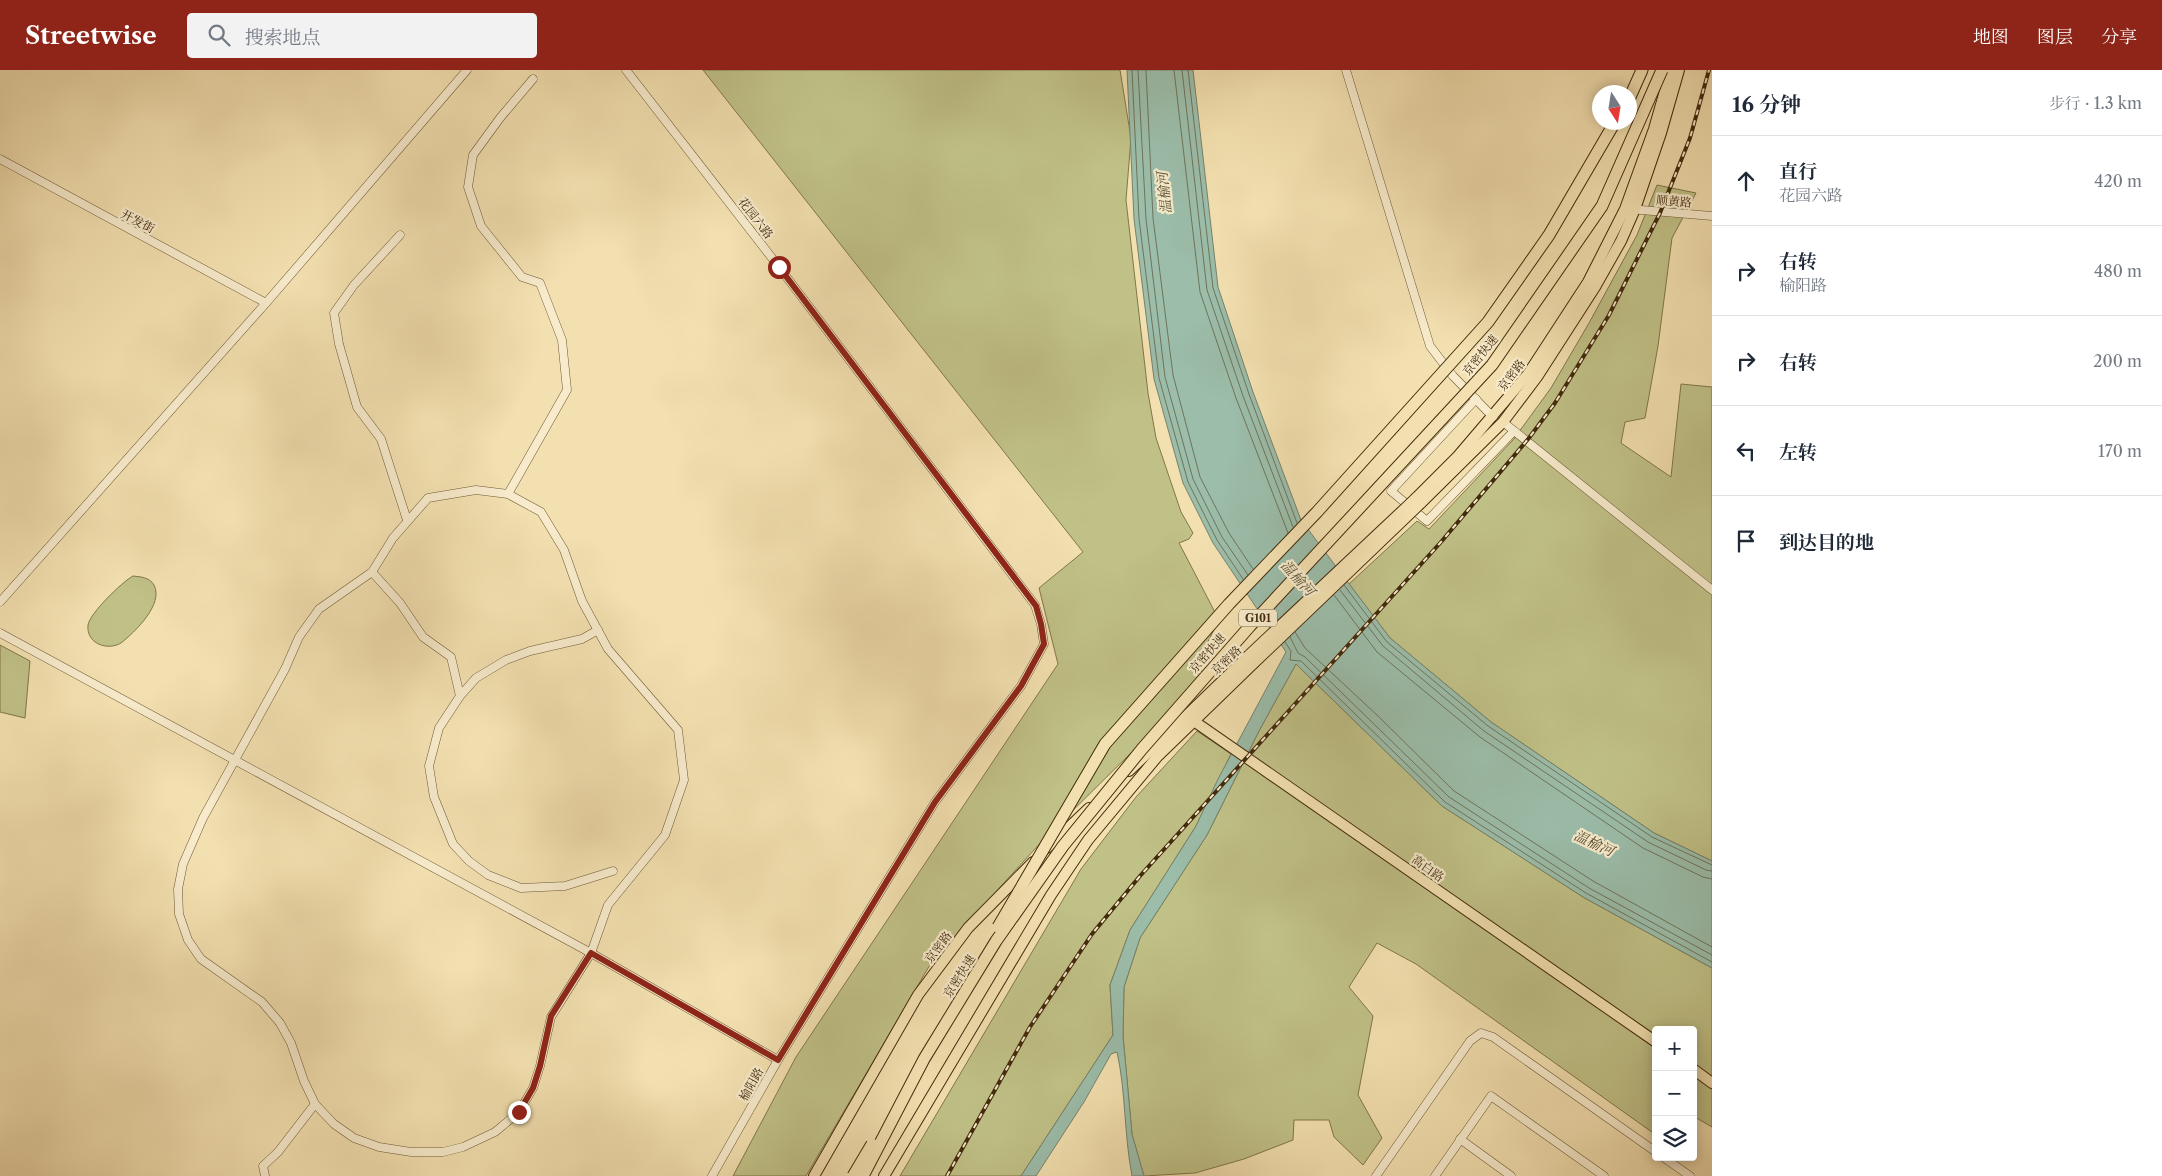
<!DOCTYPE html>
<html lang="zh">
<meta charset="utf-8">
<style>
body{margin:0;font-family:"Libre Caslon Text","Noto Serif SC",serif;background:#f2f2f3;color:#1f2937}
.controls{position:absolute;right:15px;bottom:15px;display:grid;overflow:hidden;border-radius:5px;box-shadow:0 2px 12px #0003}
.controls button{width:45px;height:45px;display:grid;place-items:center;padding:0;border:0;border-bottom:1px solid #e0e1e3;background:#fff;color:#1f2937;font:25px sans-serif}
.compass{position:absolute;left:1592px;top:15px;width:45px;height:45px;border-radius:50%;background:#fff;box-shadow:0 2px 12px #0003;rotate:168deg}
.stop{position:absolute;width:15px;height:15px;margin:-11px;border:4px solid #8f2418;border-radius:50%;background:#fff}
.stop.end{background:#8f2418;border-color:#fff;box-shadow:0 1px 5px #0008}
.list{margin:0;padding:0;list-style:none}
h2{display:flex;justify-content:space-between;align-items:center;height:65px;margin:0;padding:0 20px;font-size:21px}
h2 small{font-size:16px;font-weight:400;color:#747a83}
.list li{display:grid;grid-template-columns:32px 1fr auto;gap:15px;align-items:center;box-sizing:border-box;height:90px;padding:0 20px;border-top:1px solid #e0e1e3}
.list b{display:block;font-size:19px;white-space:nowrap}
.list p{margin:0;font-size:16px;white-space:nowrap;color:#747a83}
.list em{font-size:16px;font-style:normal;color:#747a83}
.icon{flex:none;width:28px;height:28px;fill:none;stroke:currentColor;stroke-width:2;stroke-linecap:round;stroke-linejoin:round}
.map{position:relative;flex:none;width:1712px;height:1106px;overflow:hidden}
header{display:flex;align-items:center;gap:30px;box-sizing:border-box;height:70px;padding:0 25px;background:#8f2418;color:#fff}
header strong{font-size:24px}
nav{display:flex;gap:28px;margin-inline-start:auto;font-size:18px}
.search{width:350px;height:45px;background:#f2f2f3;display:flex;align-items:center;gap:12px;box-sizing:border-box;padding:0 18px;border-radius:5px;color:#747a83;font-size:19px}
main{display:flex}
aside{flex:1;background:#fff}
.map>svg:first-child{display:block}
.green{fill:#c0c187;stroke:#817649}
.water{fill:#9bbdaa;stroke:#77826a}
.lines{fill:none;stroke-linecap:round;stroke-linejoin:round}
.shore{stroke:#6e745a;stroke-width:1}
.minor-casing{stroke:#6e5834;stroke-width:9}
.major-casing{stroke:#422a0b;stroke-width:12}
.highway-casing{stroke:#422a0b;stroke-width:13}
.minor{stroke:#f7ebcc;stroke-width:8}
.major{stroke:#f3e0b0;stroke-width:10}
.highway{stroke:#f3e0b0;stroke-width:11}
.rail-casing{stroke:#422a0b;stroke-width:4}
.rail{stroke:#f7ebcc;stroke-width:2;stroke-dasharray:5.5;stroke-linecap:butt}
.major-bridge-casing{stroke:#422a0b;stroke-width:12;stroke-linecap:butt}
.highway-bridge-casing{stroke:#422a0b;stroke-width:13;stroke-linecap:butt}
.major-bridge{stroke:#f3e0b0;stroke-width:10}
.highway-bridge{stroke:#f3e0b0;stroke-width:11}
.route{stroke:#8f2418;stroke-width:6}
.labels{text-anchor:middle;dominant-baseline:central;stroke-width:4.5;stroke-linejoin:round;paint-order:stroke}
.shield{fill:#f7ebcc;stroke:#786445;stroke-width:1}
.shield-label{font-size:11px;font-weight:bold;fill:#422a0b}
.street-label{font-size:12px;fill:#422a0b;stroke:#f7ebcc}
.water-label{font-size:14px;font-style:italic;fill:#584f33;stroke:#f7ebcc}
</style>
<header>
<strong>Streetwise</strong>
<div class="search"><svg class="icon" aria-label="search" viewBox="0 0 24 24"><circle cx="10" cy="10" r="6"/><path d="M15 15l6 6"/></svg>搜索地点</div>
<nav><a>地图</a><a>图层</a><a>分享</a></nav>
</header>
<main>
<div class="map">
<svg width="1712" height="1106" viewBox="0 0 1712 1106">
<rect width="100%" height="100%" fill="#f3e0b0"/>
<filter id="stains"><feTurbulence type="fractalNoise" baseFrequency=".004" numOctaves="4"/><feColorMatrix values="0 0 0 0 .2 0 0 0 0 .09 0 0 0 0 .02 0 0 0 .5 -.17"/></filter>
<radialGradient id="worn" r=".72"><stop offset=".6" stop-color="#630" stop-opacity="0"/><stop offset="1" stop-color="#630" stop-opacity=".3"/></radialGradient>
<g class="green">
<path d="M703 0H1120L1131 68 1126 130 1148 323 1156 368 1181 442 1193 463 1189 469 1179 473 1219 550 1196 595 1204 604 1140 674 1044 769 931 893 806 1106H733L796 987 1058 594 1039 518 1083 482Z"/>
<path d="M1657 115 1696 123 1672 168 1658 276 1645 348 1625 352 1621 373 1671 407 1681 314 1712 317V791L1654 763 1491 652 1390 568 1349 514 1417 451 1429 459 1513 370 1551 318 1589 253 1637 165Z"/>
<path d="M133 506C141 507 149 507 154 515 164 534 135 562 121 573 108 581 86 574 88 555 90 543 122 512 133 506Z"/>
<path d="M0 575 30 591 25 648 0 642Z"/>
<path d="M1296 594 1442 736 1583 827 1712 898V1057L1693 1046V960H1656V1065L1416 894 1377 873 1349 917 1373 946 1358 1025 1382 1068 1363 1095 1334 1067 1329 1050H1294L1293 1070 1244 1089 1195 1103 1144 1106 1132 1065 1123 966 1124 917 1140 868 1207 765 1259 661Z"/>
<path d="M1197 661 1231 684 1196 756 1130 860 1110 915 1113 965 1021 1106H900L1081 799 1136 727Z"/>
</g>
<path class="water" d="M1127 0H1193L1218 217 1253 322 1301 450 1390 568 1491 652 1654 763 1712 791V898L1583 827 1442 736 1296 594 1259 661 1207 765 1140 868 1124 917 1123 966 1132 1064 1144 1106H1132C1124 1065 1126 1022 1117 982L1111 984 1084 1032 1036 1106H1021L1113 965 1110 915 1130 860 1196 756 1218 709 1286 582 1213 473 1183 413 1154 309 1134 149Z"/>
<g class="lines">
<g class="shore">
<path d="M1132 0 1139 149 1159 308 1188 412 1217 470 1243 509"/>
<path d="M1138 0 1146 149 1165 307 1193 409 1222 467 1248 505"/>
<path d="M1146 0 1153 148 1173 305 1200 407 1229 463 1253 499"/>
<path d="M1174 0 1200 222 1236 328 1288 463"/>
<path d="M1182 0 1207 220 1243 326 1293 457"/>
<path d="M1188 0 1213 218 1249 324 1297 453"/>
<path d="M1344 515 1387 572 1488 656 1652 767 1712 795"/>
<path d="M1340 520 1383 576 1484 661 1648 772 1706 800 1712 801"/>
<path d="M1334 525 1377 582 1480 667 1643 778 1703 807 1712 809"/>
<path d="M1295 562 1305 578 1378 646 1454 721 1593 811 1712 877"/>
<path d="M1290 567 1298 583 1305 587 1449 727 1589 818 1712 885"/>
<path d="M1285 572 1291 581 1290 590 1301 591 1445 732 1586 823 1712 892"/>
</g>
<defs>
<g id="minor">
<path d="M626 0 779 197 1035 535 1041 554 1044 574 1021 616 935 732 778 990 712 1106"/>
<path d="M1346 0 1430 276 1453 306 1493 347"/>
<path d="M0 89 266 233"/>
<path d="M1630 139 1712 146"/>
<path d="M400 165 354 215 334 243 339 274 357 337 381 369 407 450"/>
<path d="M1476 329 1391 421 1427 451 1514 361"/>
<path d="M1503 352 1712 520"/>
<path d="M476 420 508 424 541 442 564 480 582 531 608 579 678 660 684 710 665 765 608 835 591 883 551 947 540 996 533 1018 519 1042 495 1062 463 1077 443 1082H411L379 1077 354 1068 334 1054 315 1034 304 1011 291 973 280 953 262 932 201 889 188 870 179 844 178 819 183 794 203 748 285 599 299 567 319 539 372 502 393 468 428 428Z"/>
<path d="M508 424 567 320 562 270 540 213 522 207 481 156 468 117 473 85 500 48 533 9"/>
<path d="M372 502 400 533 423 567 451 587 460 626 439 658 429 696 434 727 453 774 469 791 488 805 521 818 565 816 613 801"/>
<path d="M0 532 266 233 467 0"/>
<path d="M0 563 591 883 778 990"/>
<path d="M460 626 476 608 506 590 530 581 582 569 598 560"/>
<path d="M1460 1069 1511 1106"/>
<path d="M1663 1087 1690 1106"/>
<path d="M265 1106 263 1096 278 1082 315 1034"/>
<path d="M1376 1106 1470 971 1481 963 1493 967 1656 1082"/>
<path d="M1435 1106 1491 1026 1604 1106"/>
</g>
<g id="major">
<path d="M1416 428 1458 386 1528 304 1588 212 1625 139 1654 59 1671 0"/>
<path d="M1420 434 1503 352 1537 307 1595 217 1621 171 1635 139 1661 63 1679 0"/>
<path d="M1188 647 1656 972"/>
<path d="M1129 701 1247 587"/>
<path d="M1047 778 1089 738"/>
<path d="M1693 999 1712 1013"/>
<path d="M814 1106 918 925 968 858 1033 792"/>
<path d="M884 1106 1051 825 1088 770 1157 687 1253 594"/>
</g>
<path id="highway" d="M1630 27 1642 0"/>
</defs>
<use href="#minor" class="minor-casing"/>
<use href="#major" class="major-casing"/>
<use href="#highway" class="highway-casing"/>
<use href="#minor" class="minor"/>
<use href="#major" class="major"/>
<use href="#highway" class="highway"/>
<defs>
<path id="rail" d="M947 1106 1030 957 1092 864 1140 806 1441 472 1529 368 1555 333 1609 245 1660 143 1690 68 1709 0"/>
</defs>
<use href="#rail" class="rail-casing"/>
<use href="#rail" class="rail"/>
<defs>
<g id="major-bridge">
<path d="M1247 587 1416 428"/>
<path d="M1253 594 1420 434"/>
</g>
<g id="highway-bridge">
<path d="M998 857 1105 674 1229 534 1317 442 1488 252 1549 165 1615 52"/>
<path d="M853 1106 872 1074"/>
<path d="M863 1106 924 989 996 871 1063 776 1142 679 1250 556 1492 295 1602 136 1662 0"/>
</g>
</defs>
<use href="#major-bridge" class="major-bridge-casing"/>
<use href="#highway-bridge" class="highway-bridge-casing"/>
<use href="#major-bridge" class="major-bridge"/>
<use href="#highway-bridge" class="highway-bridge"/>
</g>
<g class="lines">
<path class="route" d="M519 1042 533 1018 540 996 551 946 591 883 778 990 935 732 1021 616 1044 574 1041 554 1036 536 779 197"/>
</g>
<g class="labels">
<rect class="shield" x="1239" y="539.5" width="38" height="17" rx="4"/>
<g class="shield-label">
<text x="1258" y="548">G101</text>
</g>
<g class="street-label">
<text transform="translate(1674 131) rotate(5)">顺黄路</text>
<text transform="translate(756 148) rotate(52)">花园六路</text>
<text transform="translate(138 151) rotate(28)">开发街</text>
<text transform="translate(1480 285) rotate(-51)">京密快速</text>
<text transform="translate(1511 305) rotate(-53)">京密路</text>
<text transform="translate(1207 583) rotate(-49)">京密快速</text>
<text transform="translate(1226 590) rotate(-43)">京密路</text>
<text transform="translate(1428 798) rotate(35)">高白路</text>
<text transform="translate(938 877) rotate(-53)">京密路</text>
<text transform="translate(959 906) rotate(-58)">京密快速</text>
<text transform="translate(751 1014) rotate(-61)">榆阳路</text>
</g>
<g class="water-label">
<text transform="translate(1164 123) rotate(-96)">温榆河</text>
<text transform="translate(1298 508) rotate(48)">温榆河</text>
<text transform="translate(1594 773) rotate(25)">温榆河</text>
</g>
</g>
<rect width="100%" height="100%" filter="url(#stains)"/>
<rect width="100%" height="100%" fill="url(#worn)"/>
</svg>
<div class="controls">
<button>+</button>
<button>−</button>
<button><svg class="icon" aria-label="layers" viewBox="0 0 24 24"><path d="M12 4l9 5-9 5-9-5zM3 14l9 5 9-5"/></svg></button>
</div>
<svg class="compass" viewBox="-18 -18 36 36"><path d="M0-13l5 13h-10z" fill="#e53935"/><path d="M0 13l5-13h-10z" fill="#747a83"/></svg>
<div class="stop" style="left:779px;top:197px"></div>
<div class="stop end" style="left:519px;top:1042px"></div>
</div>
<aside>
<h2>16 分钟<small>步行 · 1.3 km</small></h2>
<ul class="list">
<li><svg class="icon" aria-label="ahead" viewBox="0 0 24 24"><path d="M12 20V5M6 11l6-6 6 6"/></svg><div><b>直行</b><p>花园六路</p></div><em>420 m</em></li>
<li><svg class="icon" aria-label="right" viewBox="0 0 24 24"><path d="M7 20v-9h11M14 6l5 5-5 5"/></svg><div><b>右转</b><p>榆阳路</p></div><em>480 m</em></li>
<li><svg class="icon" aria-label="right" viewBox="0 0 24 24"><path d="M7 20v-9h11M14 6l5 5-5 5"/></svg><div><b>右转</b></div><em>200 m</em></li>
<li><svg class="icon" aria-label="left" viewBox="0 0 24 24"><path d="M17 20v-9H6M10 6l-5 5 5 5"/></svg><div><b>左转</b></div><em>170 m</em></li>
<li><svg class="icon" aria-label="arrive" viewBox="0 0 24 24"><path d="M6 21V4h12l-3 4 3 4H6"/></svg><div><b>到达目的地</b></div></li>
</ul>
</aside>
</main>
